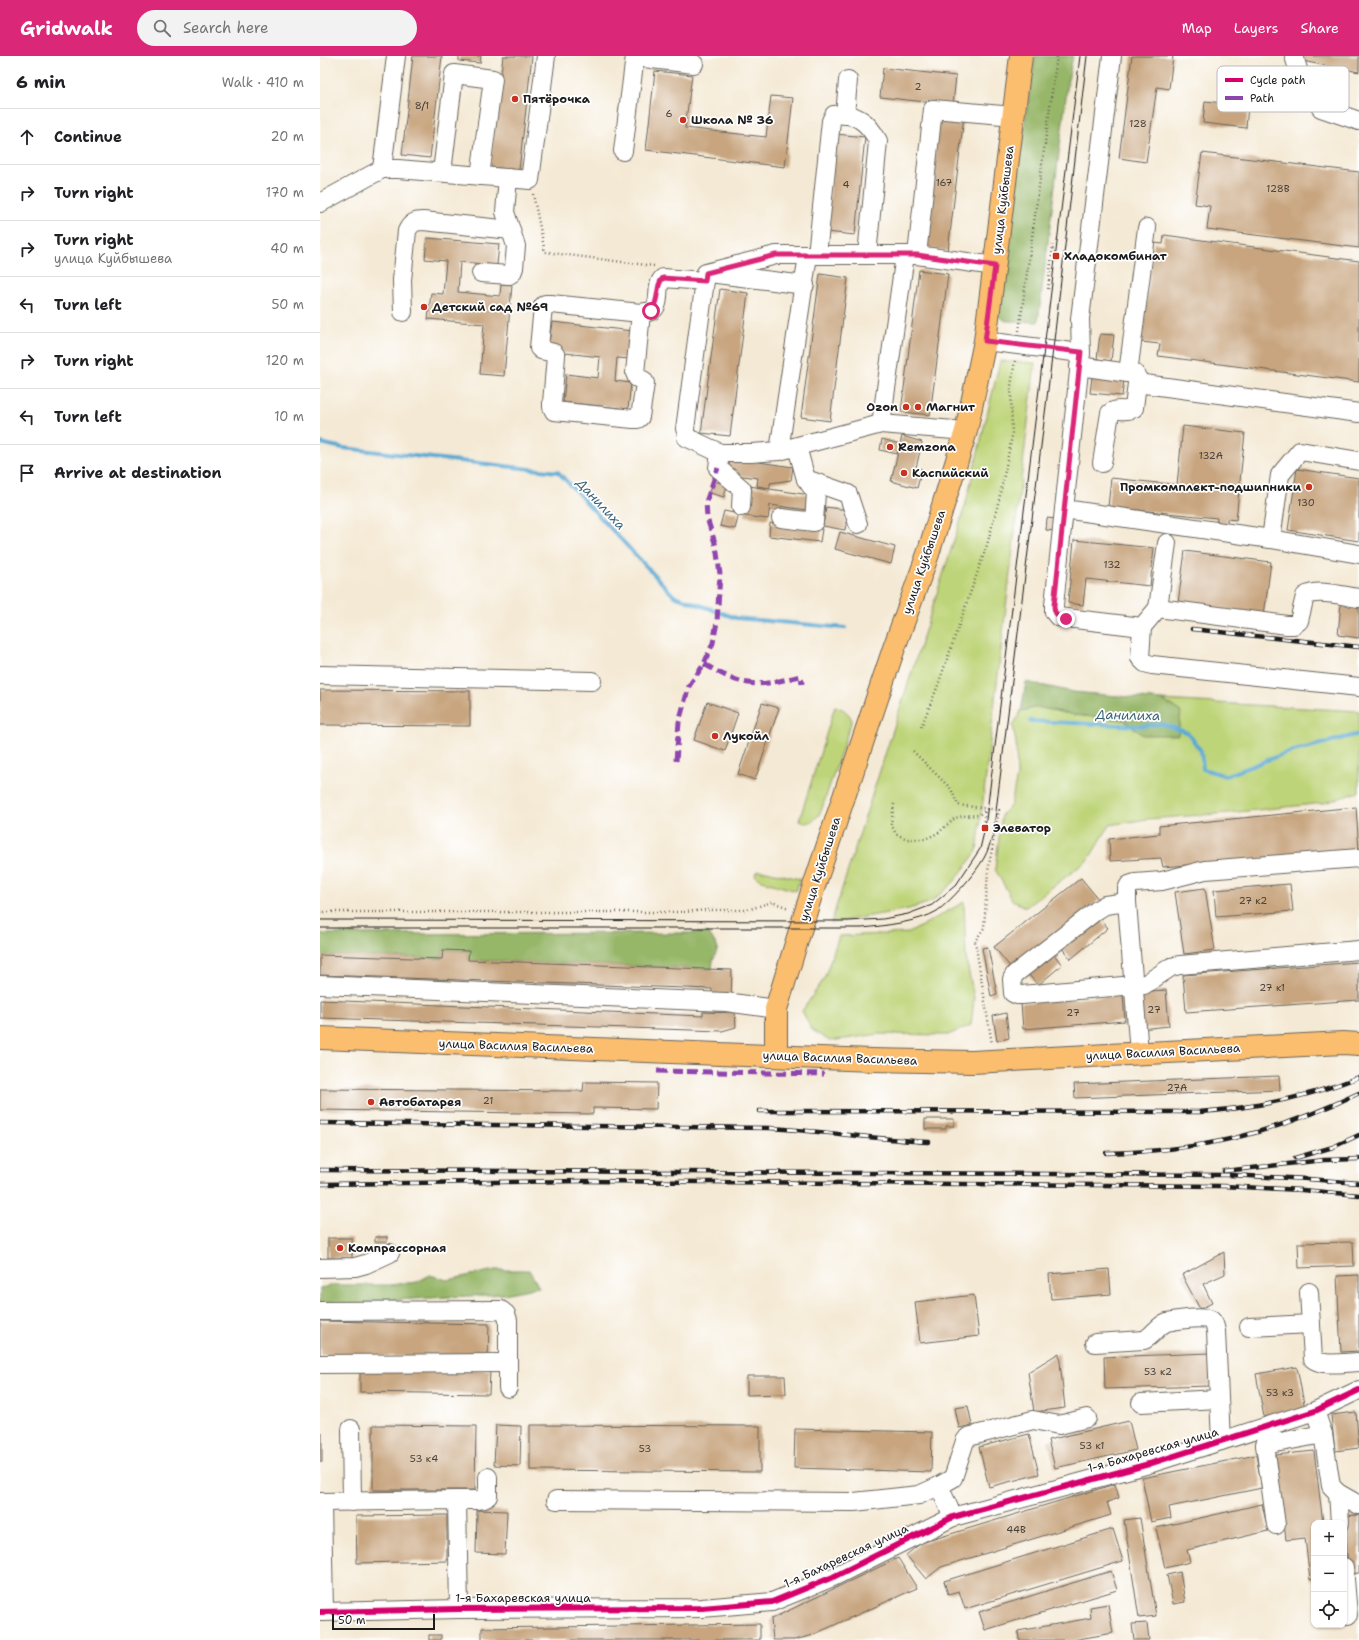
<!DOCTYPE html>
<meta charset="utf-8">
<style>
body{margin:0;font-family:"Shantell Sans",sans-serif;background:#f2f2f2;color:#202124}
.controls{position:absolute;right:12px;bottom:12px;display:grid;overflow:hidden;border-radius:8px;box-shadow:0 1px 3px #0004}
.controls button{width:36px;height:36px;display:grid;place-items:center;padding:0;border:0;border-bottom:1px solid #e0e0e0;background:#fff;color:#202124;font:20px sans-serif}
.scale{position:absolute;left:12px;bottom:10px;width:103px;box-sizing:border-box;padding-left:4px;border:2px solid #1c1c1c;border-top:0;font-size:11px;line-height:14px;white-space:nowrap;color:#1c1c1c;-webkit-text-stroke:3px #fff;paint-order:stroke}
.stop{position:absolute;width:12px;height:12px;margin:-9px;border:3px solid #db2777;border-radius:50%;background:#fff}
.stop.end{background:#db2777;border-color:#fff;box-shadow:0 1px 4px #0008}
.list{margin:0;padding:0;list-style:none}
h2{display:flex;justify-content:space-between;align-items:center;height:52px;margin:0;padding:0 16px;font-size:17px}
h2 small{font-size:13px;font-weight:400;color:#757577}
.list li{display:grid;grid-template-columns:26px 1fr auto;gap:12px;align-items:center;box-sizing:border-box;height:56px;padding:0 16px;border-top:1px solid #e0e0e0}
.list b{display:block;font-size:15px;white-space:nowrap}
.list p{margin:0;font-size:13px;white-space:nowrap;color:#757577}
.list em{font-size:13px;font-style:normal;color:#757577}
.icon{flex:none;width:22px;height:22px;fill:none;stroke:currentColor;stroke-width:2;stroke-linecap:round;stroke-linejoin:round}
.map{position:relative;flex:none;width:1039px;height:1584px;overflow:hidden}
header{display:flex;align-items:center;gap:24px;box-sizing:border-box;height:56px;padding:0 20px;background:#db2777;color:#fff}
header strong{font-size:19px}
nav{display:flex;gap:22px;margin-inline-start:auto;font-size:14px}
.search{width:280px;height:36px;background:#f2f2f2;display:flex;align-items:center;gap:10px;box-sizing:border-box;padding:0 14px;border-radius:22px;color:#757577;font-size:15px}
main{display:flex}
aside{flex:1;background:#fff}
.map>svg:first-child{display:block}
.green{fill:#bed478;stroke:#6d784a}
.forest{fill:#96b668;stroke:#596942}
.lines{fill:none;stroke-linecap:round;stroke-linejoin:round}
.stream{stroke:#59a9d3;stroke-width:4}
.building{fill:#c8a57f}
.minor-casing{stroke:#68645c;stroke-width:20}
.major-casing{stroke:#68645c;stroke-width:24}
.path{stroke:#68645c;stroke-width:2.5;stroke-dasharray:1 3;stroke-linecap:butt}
.minor{stroke:#fff;stroke-width:18}
.major{stroke:#fbbd6e;stroke-width:22}
.tram{stroke:#1c1c1c;stroke-width:1}
.rail-casing{stroke:#1c1c1c;stroke-width:4.5}
.rail{stroke:#fff;stroke-width:3;stroke-dasharray:9;stroke-linecap:butt}
.quiet{stroke:#8e44ad;stroke-width:5;stroke-dasharray:10 5;stroke-linecap:butt}
.cycleway-casing{stroke:#fff;stroke-width:8}
.cycleway{stroke:#d6006c;stroke-width:6}
.route{stroke:#db2777;stroke-width:5}
.poi-dot{fill:#c8321e;stroke:#fff;stroke-width:1.5}
.labels{text-anchor:middle;dominant-baseline:central;stroke-width:3.5;stroke-linejoin:round;paint-order:stroke}
.number-label{font-size:10px;fill:#473e35}
.poi-label{font-size:12px;font-weight:bold;fill:#1c1c1c;stroke:#fff;text-anchor:start}
.street-label{font-size:12px;fill:#1c1c1c;stroke:#fff}
.water-label{font-size:13px;font-style:italic;fill:#3a6278;stroke:#fff}
.key{fill:#fff;stroke:#bbb;stroke-width:1}
.key-label{font-size:11px;fill:#1c1c1c}
</style>
<header>
<strong>Gridwalk</strong>
<div class="search"><svg class="icon" aria-label="search" viewBox="0 0 24 24"><circle cx="10" cy="10" r="6"/><path d="M15 15l6 6"/></svg>Search here</div>
<nav><a>Map</a><a>Layers</a><a>Share</a></nav>
</header>
<main>
<aside>
<h2>6 min<small>Walk · 410 m</small></h2>
<ul class="list">
<li><svg class="icon" aria-label="ahead" viewBox="0 0 24 24"><path d="M12 20V5M6 11l6-6 6 6"/></svg><div><b>Continue</b></div><em>20 m</em></li>
<li><svg class="icon" aria-label="right" viewBox="0 0 24 24"><path d="M7 20v-9h11M14 6l5 5-5 5"/></svg><div><b>Turn right</b></div><em>170 m</em></li>
<li><svg class="icon" aria-label="right" viewBox="0 0 24 24"><path d="M7 20v-9h11M14 6l5 5-5 5"/></svg><div><b>Turn right</b><p>улица Куйбышева</p></div><em>40 m</em></li>
<li><svg class="icon" aria-label="left" viewBox="0 0 24 24"><path d="M17 20v-9H6M10 6l-5 5 5 5"/></svg><div><b>Turn left</b></div><em>50 m</em></li>
<li><svg class="icon" aria-label="right" viewBox="0 0 24 24"><path d="M7 20v-9h11M14 6l5 5-5 5"/></svg><div><b>Turn right</b></div><em>120 m</em></li>
<li><svg class="icon" aria-label="left" viewBox="0 0 24 24"><path d="M17 20v-9H6M10 6l-5 5 5 5"/></svg><div><b>Turn left</b></div><em>10 m</em></li>
<li><svg class="icon" aria-label="arrive" viewBox="0 0 24 24"><path d="M6 21V4h12l-3 4 3 4H6"/></svg><div><b>Arrive at destination</b></div></li>
</ul>
</aside>
<div class="map">
<svg width="1039" height="1584" viewBox="0 0 1039 1584">
<rect width="100%" height="100%" fill="#fff"/>
<filter id="ink" filterUnits="userSpaceOnUse"><feTurbulence type="fractalNoise" baseFrequency=".025" numOctaves="2"/><feDisplacementMap in="SourceGraphic" scale="8" xChannelSelector="R" yChannelSelector="G"/><feConvolveMatrix kernelMatrix="1 2 1 2 8 2 1 2 1" color-interpolation-filters="sRGB"/></filter>
<filter id="wash" filterUnits="userSpaceOnUse"><feTurbulence type="fractalNoise" baseFrequency=".012" numOctaves="4" result="noise"/><feDisplacementMap in="SourceGraphic" scale="16" xChannelSelector="R" yChannelSelector="G"/><feGaussianBlur stdDeviation="0.9" result="paint"/><feColorMatrix in="noise" values="0 0 0 0 0 0 0 0 0 0 0 0 0 0 0 0 0 1.4 0 .05"/><feComposite in="paint" operator="in"/></filter>
<g filter="url(#wash)">
<rect width="100%" height="100%" fill="#f4e9d4"/>
<g class="green">
<path d="M680 305 715 307 657 795 634 826 611 846 589 853 511 867 645 450Z"/>
<path d="M842 644 1039 655V736L1004 747 908 757 827 763 790 769 768 804 706 851 693 845 675 813 682 758 691 749 697 719 696 687 693 670 701 655 717 651 755 659 804 664 823 679 861 656Z"/>
<path d="M515 650C524 653 528 656 532 664L501 755C496 764 489 770 479 765Z"/>
<path d="M438 815H446L480 823 476 835 473 834 442 825 436 821 435 817Z"/>
<path d="M644 846 646 902 654 942 651 969 628 979 559 978 510 985 492 974 482 955 504 923 519 880 589 877Z"/>
</g>
<g class="forest">
<path d="M715 0H753L748 25 718 266 686 265 675 258Z"/>
<path d="M706 626 753 636 842 644 861 656 858 679H823L804 664 755 659 717 651 701 655Z"/>
<path d="M389 877 398 892 393 905 392 913 148 904V895L123 894 122 903 0 899V878Z"/>
<path d="M175 1214H209L219 1231 184 1238 56 1245 0 1255V1232L14 1229H70L97 1226 110 1219 127 1224Z"/>
</g>
<g class="lines">
<g class="stream">
<path d="M0 387 23 392 238 416 354 540 416 562 525 572"/>
<path d="M710 665 819 670 843 668 868 677 881 695 883 713 906 720 966 697 1039 678"/>
</g>
</g>
<g id="blocks">
<g class="building">
<path d="M93 0H122L110 102 82 99Z"/>
<path d="M139 0H161L160 7 139 5Z"/>
<path d="M183 0H212L199 114 170 111Z"/>
<path d="M812 0H853L849 33 837 31 826 106 799 102Z"/>
<path d="M983 0H1039V16L982 5Z"/>
<path d="M563 12 636 20 633 49 560 41Z"/>
<path d="M335 15 372 19 365 72 446 81 451 40 473 42 465 111 326 94Z"/>
<path d="M885 45 928 50 926 72 883 67Z"/>
<path d="M619 58 644 60 628 195 604 192Z"/>
<path d="M516 78 545 81 535 179 506 176Z"/>
<path d="M882 97 1039 116V192L887 173 890 150 875 148Z"/>
<path d="M844 179 1039 205V326L838 300 840 288 821 286 834 187 843 188Z"/>
<path d="M107 182 179 188 177 209 140 206 138 236 180 240 181 228 192 229 184 320 160 318 164 268 108 263 111 237 123 238 126 205 105 203Z"/>
<path d="M599 214 628 218 610 359 581 356Z"/>
<path d="M500 218 528 222 510 365 481 361Z"/>
<path d="M400 233 428 237 410 380 381 377Z"/>
<path d="M232 266 313 275 310 303 297 302 295 325 311 327 308 353 243 346 246 318 278 322 280 301 228 295Z"/>
<path d="M780 278 794 279 791 305 777 303Z"/>
<path d="M772 321 804 324 802 340 770 337Z"/>
<path d="M863 370 925 377 916 464 907 463V470L896 469 897 462 788 451 791 422 857 429Z"/>
<path d="M582 380 602 386 596 412 602 413 597 432 571 425Z"/>
<path d="M562 383 580 388 577 398 560 394Z"/>
<path d="M410 402 473 411 471 424 450 427V432L437 430 438 422 408 418Z"/>
<path d="M977 413 1039 422V485L968 474Z"/>
<path d="M393 425 407 429 404 441 390 437Z"/>
<path d="M429 430 490 439 488 454 450 449 448 463 425 460Z"/>
<path d="M506 451 528 454 525 474 503 470Z"/>
<path d="M404 455 419 458 415 473 400 470Z"/>
<path d="M727 462 736 463 735 475 726 474Z"/>
<path d="M450 467 502 473 500 486 449 480Z"/>
<path d="M520 476 575 491 571 508 515 493Z"/>
<path d="M754 484 834 492 830 530 766 523 763 549 748 547Z"/>
<path d="M865 495 951 506 944 559 858 547Z"/>
<path d="M1021 547 1039 549V582L1018 579Z"/>
<path d="M0 634 150 635V670L0 669Z"/>
<path d="M387 646 418 657 405 695 374 684Z"/>
<path d="M442 647 459 652 435 724 418 718Z"/>
<path d="M1036 751 1039 795 843 811 841 802 790 805 789 783 839 778V770Z"/>
<path d="M761 822 779 844 692 913 674 891Z"/>
<path d="M970 828 973 855 896 861 894 834Z"/>
<path d="M885 832 895 894 864 898 855 836Z"/>
<path d="M776 858 788 872 751 903 739 889Z"/>
<path d="M668 891 677 938 671 940 662 892Z"/>
<path d="M123 894 149 895 148 904 412 914 411 944 392 943V933L0 919V899L122 903Z"/>
<path d="M733 897 742 909 718 929 708 918Z"/>
<path d="M1039 906V944L866 956 863 919Z"/>
<path d="M846 934 849 970 821 973 819 936Z"/>
<path d="M803 939 805 965 703 973 701 947Z"/>
<path d="M0 944 383 960V956L415 957 416 971 402 975 0 962Z"/>
<path d="M686 957 689 982 677 985 673 960Z"/>
<path d="M959 1020 960 1034 755 1042 754 1028Z"/>
<path d="M264 1026 337 1027 336 1053 273 1052V1058L0 1054V1033L263 1035Z"/>
<path d="M605 1063H634V1070H626V1073H605Z"/>
<rect x="55" y="1181" width="12" height="5"/>
<rect x="8" y="1182" width="24" height="20"/>
<path d="M1033 1186 1034 1210 979 1212 978 1187Z"/>
<path d="M904 1196 905 1218 883 1228 892 1247 880 1253 862 1219Z"/>
<path d="M789 1213 791 1238 731 1243 729 1218Z"/>
<path d="M1039 1219V1295L1021 1296 1017 1220Z"/>
<path d="M654 1239 659 1280 600 1287 595 1246Z"/>
<path d="M0 1265 169 1268 168 1302 0 1299Z"/>
<path d="M739 1297 745 1352 714 1356 708 1316Z"/>
<path d="M890 1297 891 1330 785 1333 784 1301Z"/>
<path d="M977 1311 985 1353 944 1361 936 1318Z"/>
<path d="M40 1312 170 1314 169 1338 40 1336Z"/>
<path d="M427 1320H465L466 1338 427 1339Z"/>
<path d="M648 1350 652 1369 639 1372 635 1352Z"/>
<path d="M1036 1356 1039 1392 1015 1395 1011 1359Z"/>
<path d="M809 1365 816 1394 735 1412 728 1384Z"/>
<path d="M53 1369 156 1370 155 1434H53Z"/>
<path d="M176 1369 201 1370 200 1410 174 1409Z"/>
<path d="M210 1369 440 1370V1416L210 1414Z"/>
<path d="M475 1373 612 1376 611 1416 474 1412Z"/>
<rect x="0" y="1377" width="2" height="29"/>
<path d="M709 1378 719 1418 669 1431 659 1391Z"/>
<path d="M994 1395 1003 1467H994V1523L990 1524 985 1482 966 1484 956 1399Z"/>
<path d="M936 1399 942 1432 849 1451 851 1462 831 1466 822 1422Z"/>
<path d="M795 1428 799 1442 787 1446 791 1459 621 1511 606 1523 586 1499 601 1487Z"/>
<path d="M942 1448 948 1475 867 1494 870 1506 845 1512 836 1472Z"/>
<path d="M157 1454 187 1455 185 1498 156 1497Z"/>
<path d="M127 1459V1505L37 1507 36 1460Z"/>
<path d="M1039 1459V1517L1029 1518 1023 1460Z"/>
<path d="M820 1462 836 1560 819 1562 804 1464Z"/>
<path d="M793 1473 803 1505 645 1553 639 1535 628 1538 624 1525Z"/>
<path d="M578 1502 597 1532 490 1580 474 1584H453L451 1563Z"/>
<path d="M791 1515 797 1534 665 1574 659 1556Z"/>
<path d="M860 1516 865 1546 853 1548 847 1519Z"/>
<path d="M788 1548 793 1577 753 1584H699L698 1575 771 1562 770 1551Z"/>
<path d="M827 1567 829 1584H814L812 1568Z"/>
<path d="M440 1568V1584H162V1572Z"/>
<rect x="109" y="1579" width="12" height="5"/>
</g>
</g>
</g>
<g filter="url(#ink)">
<use href="#blocks" fill-opacity="0" stroke="#68645c" stroke-width="1"/>
<g class="lines">
<defs>
<g id="minor">
<path d="M792 0 760 263 761 297 744 453 951 483 1039 498"/>
<path d="M974 0 980 20 1001 52 1039 65"/>
<path d="M315 1 374 8"/>
<path d="M525 59 528 24"/>
<path d="M303 95 315 0"/>
<path d="M62 113H78L210 124 226 0"/>
<path d="M122 116 134 18 173 23 160 120"/>
<path d="M0 147 62 113 76 0"/>
<path d="M497 199 511 65 514 59C536 56 548 66 558 85L547 199"/>
<path d="M675 210 597 199 613 53 694 60"/>
<path d="M161 217 189 219 192 217 194 212 196 190 185 156 188 122"/>
<path d="M397 218 485 229"/>
<path d="M83 256 82 224 87 175C91 167 95 165 103 165L191 174"/>
<path d="M321 257 231 248H225L223 250 219 292 221 294 234 297 236 300 232 347V351L234 355 313 363H318L320 361 325 327 323 324 317 322 315 317 321 257C324 256 329 256 331 255 343 249 334 230 343 222L385 225"/>
<path d="M665 285 761 297"/>
<path d="M759 310 815 318 818 323 817 327 1039 357"/>
<path d="M808 317 827 172"/>
<path d="M561 368 585 199"/>
<path d="M365 373 386 217 456 199H597"/>
<path d="M366 381 400 397H431L459 395 561 368 646 375"/>
<path d="M477 391 486 423 528 438 538 468"/>
<path d="M459 395 488 199"/>
<path d="M400 397 398 412 422 433 421 451"/>
<path d="M782 407 790 357C797 351 806 357 814 352L817 327"/>
<path d="M744 453 734 549V556L738 561 822 571 820 602 825 607 832 609 1039 631"/>
<path d="M461 462 494 466 496 437 486 423"/>
<path d="M951 483 960 419 980 395 1039 405"/>
<path d="M838 552 847 487"/>
<path d="M822 571 838 552 967 569H974L979 565 985 540C997 532 1024 540 1039 542"/>
<path d="M0 619 272 625"/>
<path d="M807 846V833L809 829 815 827 842 825 885 814 1039 802"/>
<path d="M0 929 406 946 456 953"/>
<path d="M819 997C815 947 811 896 807 846L785 849 777 854 695 918 692 923 693 937 697 939H702L814 929H824L851 911 860 909 1039 894"/>
<path d="M0 1212 35 1211 46 1208 70 1197"/>
<path d="M989 1236 993 1303C1002 1311 1027 1306 1039 1306"/>
<path d="M0 1255 181 1254 186 1258 188 1264V1332"/>
<path d="M929 1271 991 1268"/>
<path d="M775 1287 824 1284C833 1280 837 1270 847 1266 856 1264 882 1260 891 1264 895 1267 895 1271 896 1275L901 1385"/>
<path d="M0 1308 188 1307"/>
<path d="M821 1347 899 1343"/>
<path d="M995 1355 1003 1378 1011 1430 1018 1437 1039 1449"/>
<path d="M952 1369 945 1389 956 1469"/>
<path d="M31 1373 32 1446"/>
<path d="M945 1389 1003 1378"/>
<path d="M1018 1437 1020 1467"/>
<path d="M137 1444H157L164 1443 168 1440V1421"/>
<path d="M236 1444 534 1446 599 1439 619 1430"/>
<path d="M0 1446 137 1444 139 1553"/>
<path d="M2 1446 4 1556"/>
<path d="M633 1461 619 1430 633 1422 645 1385 648 1381 713 1364 739 1369 767 1362"/>
<path d="M1024 1511 1028 1559"/>
<path d="M0 1556 139 1553 382 1552 452 1546 513 1521 633 1461 829 1408 995 1355 1039 1334"/>
</g>
<g id="major">
<path d="M0 982 552 1004 652 1006 1023 987 1039 988"/>
<path d="M456 1000V953L491 839 574 592 608 498 646 375 665 285 701 0"/>
</g>
</defs>
<use href="#minor" class="minor-casing"/>
<use href="#major" class="major-casing"/>
<g class="path">
<path d="M213 138 225 196 334 210"/>
<path d="M728 233 733 189"/>
<path d="M699 275 737 0"/>
<path d="M601 671 617 632 667 489 679 444 692 380 691 330 695 304"/>
<path d="M593 695 631 733 638 749 679 754 668 815 664 872 655 885 672 988"/>
<path d="M574 748 571 768 576 778 587 783H605L618 777 635 762 643 760 659 759 667 753"/>
<path d="M663 773 665 755"/>
<path d="M0 856H364L388 854H427L452 846 469 852"/>
</g>
<use href="#minor" class="minor"/>
<use href="#major" class="major"/>
<g class="tram">
<path d="M0 864 528 865 563 863 588 858 612 849 636 829 660 793 665 772 760 0"/>
<path d="M0 872H542C563 870 599 866 617 855 631 845 655 818 664 802 668 795 670 787 673 779L733 293 767 0"/>
</g>
<defs>
<g id="rail">
<path d="M872 573 1039 591"/>
<path d="M439 1055 879 1056C933 1052 989 1041 1039 1021"/>
<path d="M0 1067 450 1072C503 1075 555 1083 609 1086"/>
<path d="M786 1097C880 1095 954 1078 1039 1037"/>
<path d="M975 1102 1013 1091 1039 1079"/>
<path d="M0 1114 910 1119 988 1123 1039 1127"/>
<path d="M904 1115 1004 1104 1039 1103"/>
<path d="M0 1128 264 1125 903 1130 982 1134 1039 1139"/>
</g>
</defs>
<use href="#rail" class="rail-casing"/>
<use href="#rail" class="rail"/>
<g class="quiet">
<path d="M384 608C398 616 413 625 429 627 444 630 466 623 481 620L482 628"/>
<path d="M356 705 359 666 369 630 384 608 393 587 397 566 400 518 396 490 387 462 386 446 398 412"/>
<path d="M337 1015 504 1018"/>
</g>
<defs>
<path id="cycleway" d="M0 1556 139 1553 382 1552 452 1546 513 1521 633 1461 829 1408 995 1355 1039 1334"/>
</defs>
<use href="#cycleway" class="cycleway-casing"/>
<use href="#cycleway" class="cycleway"/>
</g>
</g>
<g class="lines" filter="url(#ink)">
<path class="route" d="M331 255C340 245 335 229 343 222L385 225 386 217 456 199H597L675 210 665 285 761 296 734 549C734 558 737 560 746 563"/>
</g>
<g class="poi-dot">
<circle cx="195" cy="43" r="4"/>
<circle cx="363" cy="64" r="4"/>
<rect x="732" y="196" width="8" height="8" rx="2"/>
<circle cx="104" cy="251" r="4"/>
<circle cx="586" cy="351" r="4"/>
<circle cx="598" cy="351" r="4"/>
<circle cx="570" cy="391" r="4"/>
<circle cx="584" cy="417" r="4"/>
<circle cx="989" cy="431" r="4"/>
<circle cx="395" cy="680" r="4"/>
<rect x="661" y="768" width="8" height="8" rx="2"/>
<circle cx="51" cy="1046" r="4"/>
<circle cx="20" cy="1192" r="4"/>
</g>
<g class="labels">
<g class="number-label">
<text x="598" y="30">2</text>
<text x="102" y="49">8/1</text>
<text x="349" y="57">6</text>
<text x="818" y="67">128</text>
<text x="624" y="126">167</text>
<text x="526" y="128">4</text>
<text x="958" y="132">128В</text>
<text x="891" y="399">132А</text>
<text x="986" y="446">130</text>
<text x="792" y="508">132</text>
<text x="933" y="844">27 к2</text>
<text x="952" y="931">27 к1</text>
<text x="834" y="953">27</text>
<text x="753" y="956">27</text>
<text x="857" y="1031">27А</text>
<text x="168" y="1044">21</text>
<text x="838" y="1315">53 к2</text>
<text x="960" y="1336">53 к3</text>
<text x="772" y="1389">53 к1</text>
<text x="325" y="1392">53</text>
<text x="104" y="1402">53 к4</text>
<text x="696" y="1473">44В</text>
</g>
<g class="poi-label">
<text x="203" y="43">Пятёрочка</text>
<text x="371" y="64">Школа № 36</text>
<text x="744" y="200">Хладокомбинат</text>
<text x="112" y="251">Детский сад №69</text>
<text x="578" y="351" text-anchor="end">Ozon</text>
<text x="606" y="351">Магнит</text>
<text x="578" y="391">Remzona</text>
<text x="592" y="417">Каспийский</text>
<text x="981" y="431" text-anchor="end">Промкомплект-подшипники</text>
<text x="403" y="680">Лукойл</text>
<text x="673" y="772">Элеватор</text>
<text x="59" y="1046">Автобатарея</text>
<text x="28" y="1192">Компрессорная</text>
</g>
<g class="street-label">
<text transform="translate(683 144) rotate(-83)">улица Куйбышева</text>
<text transform="translate(604 506) rotate(-71)">улица Куйбышева</text>
<text transform="translate(500 813) rotate(-72)">улица Куйбышева</text>
<text transform="translate(196 990) rotate(2)">улица Василия Васильева</text>
<text transform="translate(843 996) rotate(-3)">улица Василия Васильева</text>
<text transform="translate(520 1002) rotate(2)">улица Василия Васильева</text>
<text transform="translate(833 1394) rotate(-16)">1-я Бахаревская улица</text>
<text transform="translate(526 1500) rotate(-25)">1-я Бахаревская улица</text>
<text x="203" y="1542">1-я Бахаревская улица</text>
</g>
<g class="water-label">
<text transform="translate(281 448) rotate(47)">Данилиха</text>
<text transform="translate(808 659) rotate(1)">Данилиха</text>
</g>
</g>
<rect x="897" y="10" width="132" height="46" rx="6" class="key"/>
<rect x="905" y="22" width="18" height="4" fill="#d6006c"/>
<rect x="905" y="40" width="18" height="4" fill="#8e44ad"/>
<g class="key-label">
<text x="930" y="28">Cycle path</text>
<text x="930" y="46">Path</text>
</g>
</svg>
<div class="controls">
<button>+</button>
<button>−</button>
<button><svg class="icon" aria-label="locate" viewBox="0 0 24 24"><circle cx="12" cy="12" r="6"/><path d="M12 2v4M12 18v4M2 12h4M18 12h4"/></svg></button>
</div>
<div class="scale">50 m</div>
<div class="stop" style="left:331px;top:255px"></div>
<div class="stop end" style="left:746px;top:563px"></div>
</div>
</main>
